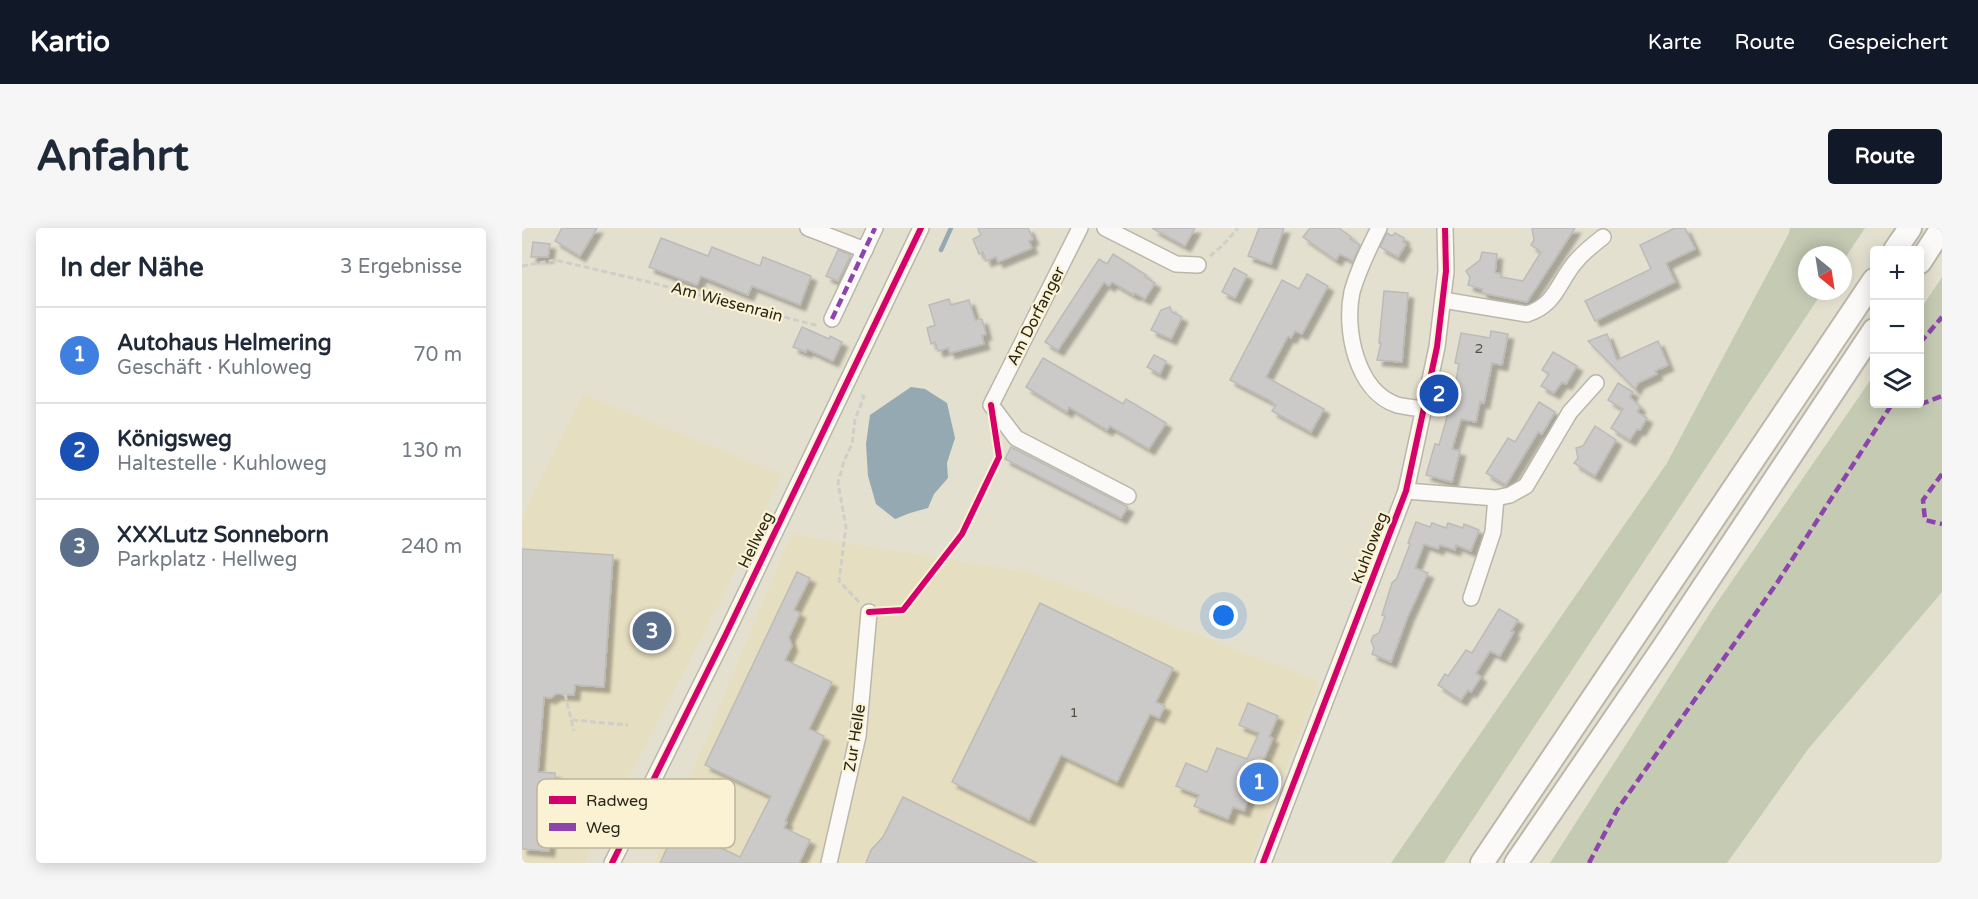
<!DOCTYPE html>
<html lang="de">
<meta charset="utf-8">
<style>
body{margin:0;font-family:"Varela Round",sans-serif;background:#f6f6f7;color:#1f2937}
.controls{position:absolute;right:18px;top:18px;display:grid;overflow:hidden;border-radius:6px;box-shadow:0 3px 15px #0003}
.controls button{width:54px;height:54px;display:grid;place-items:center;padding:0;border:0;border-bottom:2px solid #e0e1e3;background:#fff;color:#1f2937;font:30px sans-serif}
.compass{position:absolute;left:1276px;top:18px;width:54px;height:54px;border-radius:50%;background:#fff;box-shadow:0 3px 15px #0003;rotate:150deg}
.you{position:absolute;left:702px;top:388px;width:21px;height:21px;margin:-15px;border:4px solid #fff;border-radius:50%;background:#1a73e8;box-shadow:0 0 0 9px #1a73e833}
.badge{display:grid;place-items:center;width:39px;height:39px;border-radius:50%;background:#111827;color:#fff;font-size:20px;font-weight:700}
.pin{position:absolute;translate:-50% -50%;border:3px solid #fff;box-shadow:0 2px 6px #0006}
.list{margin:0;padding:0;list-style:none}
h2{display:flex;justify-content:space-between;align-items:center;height:78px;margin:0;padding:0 24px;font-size:26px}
h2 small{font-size:20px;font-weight:400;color:#747a83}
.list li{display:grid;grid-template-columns:39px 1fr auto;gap:18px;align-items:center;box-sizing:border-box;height:96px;padding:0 24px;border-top:2px solid #e0e1e3}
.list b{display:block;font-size:22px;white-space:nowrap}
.list p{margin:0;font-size:20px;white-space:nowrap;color:#747a83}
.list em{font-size:20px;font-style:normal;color:#747a83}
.icon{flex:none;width:33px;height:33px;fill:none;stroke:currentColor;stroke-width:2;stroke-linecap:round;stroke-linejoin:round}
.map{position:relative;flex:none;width:1420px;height:635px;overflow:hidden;border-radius:6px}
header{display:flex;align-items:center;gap:36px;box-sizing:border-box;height:84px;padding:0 30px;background:#111827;color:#fff}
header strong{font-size:28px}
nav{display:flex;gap:33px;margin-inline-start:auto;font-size:21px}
.intro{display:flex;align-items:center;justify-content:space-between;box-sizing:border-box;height:144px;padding:0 36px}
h1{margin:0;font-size:42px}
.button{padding:15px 27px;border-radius:6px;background:#111827;color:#fff;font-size:21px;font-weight:700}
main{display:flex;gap:36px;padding:0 36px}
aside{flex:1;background:#fff;border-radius:6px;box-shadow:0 3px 15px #0003}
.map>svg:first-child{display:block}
.built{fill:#e6dec1}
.forest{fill:#c5cbb3}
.water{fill:#95a9b2}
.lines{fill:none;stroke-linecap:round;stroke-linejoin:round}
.stream{stroke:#95a9b2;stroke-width:4.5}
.building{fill:#cccac8;stroke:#bcbbb8;stroke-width:1.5;filter:url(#shadow)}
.minor-casing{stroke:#bab7aa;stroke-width:18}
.highway-casing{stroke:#bab7aa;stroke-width:26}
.path{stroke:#cfcec9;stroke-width:3;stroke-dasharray:6 3;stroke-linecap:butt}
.minor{stroke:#fbfaf8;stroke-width:15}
.highway{stroke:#fbfaf8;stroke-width:22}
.quiet{stroke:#8e44ad;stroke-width:4.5;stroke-dasharray:9 4.5;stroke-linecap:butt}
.cycleway-casing{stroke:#fbf2d3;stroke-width:10}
.cycleway{stroke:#d6006c;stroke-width:6}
.labels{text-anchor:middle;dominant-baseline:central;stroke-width:4.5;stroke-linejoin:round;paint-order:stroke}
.number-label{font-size:14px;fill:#524f46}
.street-label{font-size:16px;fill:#29261a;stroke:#fbf2d3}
.key{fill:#fbf2d3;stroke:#bcb59c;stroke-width:1.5}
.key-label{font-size:16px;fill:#29261a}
</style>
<header>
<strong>Kartio</strong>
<nav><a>Karte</a><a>Route</a><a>Gespeichert</a></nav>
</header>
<div class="intro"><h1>Anfahrt</h1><a class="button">Route</a></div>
<main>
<aside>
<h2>In der Nähe<small>3 Ergebnisse</small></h2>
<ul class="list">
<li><span class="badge" style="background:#3f7fe0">1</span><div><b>Autohaus Helmering</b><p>Geschäft · Kuhloweg</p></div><em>70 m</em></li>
<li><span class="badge" style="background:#1a4fb4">2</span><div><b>Königsweg</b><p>Haltestelle · Kuhloweg</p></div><em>130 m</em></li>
<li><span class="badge" style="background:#5c6f8a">3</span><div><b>XXXLutz Sonneborn</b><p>Parkplatz · Hellweg</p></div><em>240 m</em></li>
</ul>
</aside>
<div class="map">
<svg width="1420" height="635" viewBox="0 0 1420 635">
<defs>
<filter id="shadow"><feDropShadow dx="5.5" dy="5.5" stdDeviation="1.5" flood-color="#0004"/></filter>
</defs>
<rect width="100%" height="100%" fill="#e4e0cf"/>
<g class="built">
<path d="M61 166 260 246 196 379 62 635H0V288Z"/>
<path d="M269 306 511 345 798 453 728 635H132Z"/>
</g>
<g class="forest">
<path d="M1268 0H1343L1321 33V27H1285V63H1301L922 635H869L1145 235 1267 5Z"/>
<path d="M1420 49V364L1287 520 1205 635H1028L1192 379 1352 147V176H1398V82Z"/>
</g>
<path class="water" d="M389 159 403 161 425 175 433 210 425 235 426 250 412 266 406 280 388 285 373 291 354 276 346 248 344 216 348 187Z"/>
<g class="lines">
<path class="stream" d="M419 22 429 0"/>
</g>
<g class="building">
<path d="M40 0H75L58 28 33 13Z"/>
<path d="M456 0H506L511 11 507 13 510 20 476 34 474 29 464 33 461 24 457 26 451 11 459 7Z"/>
<path d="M630 0H673L663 18Z"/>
<path d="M737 0H762L749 36 726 28Z"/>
<path d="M788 0H817L829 9 828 11 838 17 831 33 818 26 814 32 781 9Z"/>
<path d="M1010 0H1053L1005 74 960 65V61L946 57 948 49 944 43 958 32 960 24 975 26 973 45 979 46V49L1001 53 1019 24 1009 17 1012 12Z"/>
<path d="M1153 0H1163L1173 21 1144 35 1153 54 1073 93 1063 73 1129 41 1118 17Z"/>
<path d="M865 5 870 8 873 5 882 10 881 14 884 16 876 29 858 19Z"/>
<path d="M139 10 186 28 190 19 238 38 241 29 289 48 278 77 230 58 226 67 179 48 175 57 127 39Z"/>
<path d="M11 14 28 16 26 29H9Z"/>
<path d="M316 22 329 27 316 53 304 48Z"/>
<path d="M591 26 624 47 623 49 633 55 623 71 613 65 612 67 590 54 587 58 582 54 536 122 523 114 577 31 585 36Z"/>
<path d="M712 40 725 47 713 70 700 64Z"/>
<path d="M785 46 806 58 780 106 773 103 769 110 766 108 744 149 802 181 789 204 750 183 754 177 747 172 708 152 760 52 777 61Z"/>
<path d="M862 63 886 65 880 134 855 132 859 115H857Z"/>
<path d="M427 71 429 77 447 72 453 92 460 91 464 106 460 108 462 116 428 125 426 120 416 123 413 114 409 116 405 100 413 97 407 77Z"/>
<path d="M648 79 650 84 660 89 649 111 629 102 639 82Z"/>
<path d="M280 99 307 111 308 108 320 114 311 133 285 121 284 124 271 119Z"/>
<path d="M969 103 986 106 980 137 970 135 962 175 958 174 954 194 939 191 930 221 938 223 930 254 904 247 913 216 917 217 924 193 928 169H931L937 136 933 135 939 105 968 110Z"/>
<path d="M1085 106 1095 132 1136 113 1146 137 1133 143 1135 146 1116 155 1113 161 1066 113Z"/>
<path d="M1031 124 1055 138 1044 156 1040 154 1032 165 1019 158 1027 146 1020 142Z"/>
<path d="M632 127 644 133 638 146 625 139Z"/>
<path d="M521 130 601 176 604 171 644 195 627 221 588 198 585 202 547 179 545 184 504 159Z"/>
<path d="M1096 155 1111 164 1108 169 1118 179 1115 184 1125 190 1118 202 1115 201 1108 212 1089 200 1101 181 1086 172Z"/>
<path d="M1017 174 1033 184 1020 206 1016 204 984 257 964 245 986 210 993 214Z"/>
<path d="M1073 198 1094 212 1073 248 1052 235 1056 230 1054 220 1061 218Z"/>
<path d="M489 219 606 279 599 290 483 231Z"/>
<path d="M894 294 908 299 910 295 924 300 926 295 941 300 942 296 957 302 949 323 934 317 933 322 918 317 916 321 902 316 893 340 906 345 886 388 869 434 850 426 852 420 849 413 851 408 857 405 863 388 860 387 870 355 875 350 888 316 886 315Z"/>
<path d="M0 321 91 327 82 459 53 457 52 467 34 466 29 470 22 469 16 544 33 545 27 623 0 621Z"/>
<path d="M275 344 288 350 272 382 278 385 267 409 270 418 263 432 310 454 287 501 302 508 263 593 265 594 262 600 288 612 277 635H138L155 599 218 629 249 568 183 537Z"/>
<path d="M518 375 651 440 634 474 643 478 637 490 628 486 595 554 539 527 507 592 430 554Z"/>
<path d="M977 381 996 392 989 403 992 404 978 428 968 423 954 445 959 449 949 464 946 462 939 472 916 457 923 446 926 448 944 422 950 425Z"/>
<path d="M726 475 756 488 747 509 751 510 739 538 747 541 750 548 744 564 736 567 729 564 722 583 711 579 706 591 672 578 677 567 654 558 664 535 685 544 695 520 725 531 737 505 717 497Z"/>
<path d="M381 569 478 617 515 635H344L349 622 361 609Z"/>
</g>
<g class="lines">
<defs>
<g id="minor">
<path d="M286 0 343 22"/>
<path d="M558 0 469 177 494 210 606 268"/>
<path d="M583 0 654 36 676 37"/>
<path d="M857 0C847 20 836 42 830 64 822 101 834 163 875 177 883 179 894 180 902 181"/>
<path d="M921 72 1005 86C1036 76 1036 52 1056 31 1063 23 1072 16 1081 9"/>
<path d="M310 91 353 0"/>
<path d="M884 263 974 270 988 267 1004 258 1048 184 1074 155"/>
<path d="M949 370 971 304 974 270"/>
<path d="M90 635 204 406 399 0"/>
<path d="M307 635 336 508 347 384"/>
<path d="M741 635 884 263 915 119 924 43 923 0"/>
</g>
<g id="highway">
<path d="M1373 22 1388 0"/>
<path d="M1398 34 1420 0"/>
<path d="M960 635 1352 52"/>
<path d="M994 635 1141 420 1352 102"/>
</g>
</defs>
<use href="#minor" class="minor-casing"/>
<use href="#highway" class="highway-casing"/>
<g class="path">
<path d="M688 28 700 18 716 0"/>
<path d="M0 38 33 32 127 54 293 97 297 96"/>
<path d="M337 374 317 353 324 299 316 255 322 233 330 216 333 191 342 169 337 165"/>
<path d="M43 466 52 503"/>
<path d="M50 492 106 497"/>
</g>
<use href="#minor" class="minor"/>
<use href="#highway" class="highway"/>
<g class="quiet">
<path d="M310 91 353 0"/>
<path d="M1398 115 1420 89"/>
<path d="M1385 176 1394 178 1420 168"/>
<path d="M1420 246 1401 272 1403 292 1420 296"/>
<path d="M1067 635 1095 582 1255 355 1370 176"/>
</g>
<defs>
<g id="cycleway">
<path d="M347 384 381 382 440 306 477 229 469 177"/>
<path d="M90 635 204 406 399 0"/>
<path d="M741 635 884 263 915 119 924 43 923 0"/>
</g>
</defs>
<use href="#cycleway" class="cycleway-casing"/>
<use href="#cycleway" class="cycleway"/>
</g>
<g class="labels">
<g class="number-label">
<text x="957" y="120">2</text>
<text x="552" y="484">1</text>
</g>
<g class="street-label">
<text transform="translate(205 74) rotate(15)">Am Wiesenrain</text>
<text transform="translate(514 88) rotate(-63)">Am Dorfanger</text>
<text transform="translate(234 312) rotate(-64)">Hellweg</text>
<text transform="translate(848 320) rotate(-69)">Kuhloweg</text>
<text transform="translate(333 510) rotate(-81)">Zur Helle</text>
</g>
</g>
<rect x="15" y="551" width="198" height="69" rx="9" class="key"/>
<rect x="27" y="568" width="27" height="8" fill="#d6006c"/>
<rect x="27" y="595" width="27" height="8" fill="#8e44ad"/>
<g class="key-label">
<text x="64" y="578">Radweg</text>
<text x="64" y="605">Weg</text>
</g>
</svg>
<div class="controls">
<button>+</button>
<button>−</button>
<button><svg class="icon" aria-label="layers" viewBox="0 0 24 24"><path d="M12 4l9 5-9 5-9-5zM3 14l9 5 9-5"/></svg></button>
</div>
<svg class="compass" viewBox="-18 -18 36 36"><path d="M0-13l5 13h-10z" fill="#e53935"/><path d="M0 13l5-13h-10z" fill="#747a83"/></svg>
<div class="you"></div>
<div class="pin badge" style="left:737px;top:554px;background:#3f7fe0">1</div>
<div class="pin badge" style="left:917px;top:166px;background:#1a4fb4">2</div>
<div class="pin badge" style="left:130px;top:403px;background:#5c6f8a">3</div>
</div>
</main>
